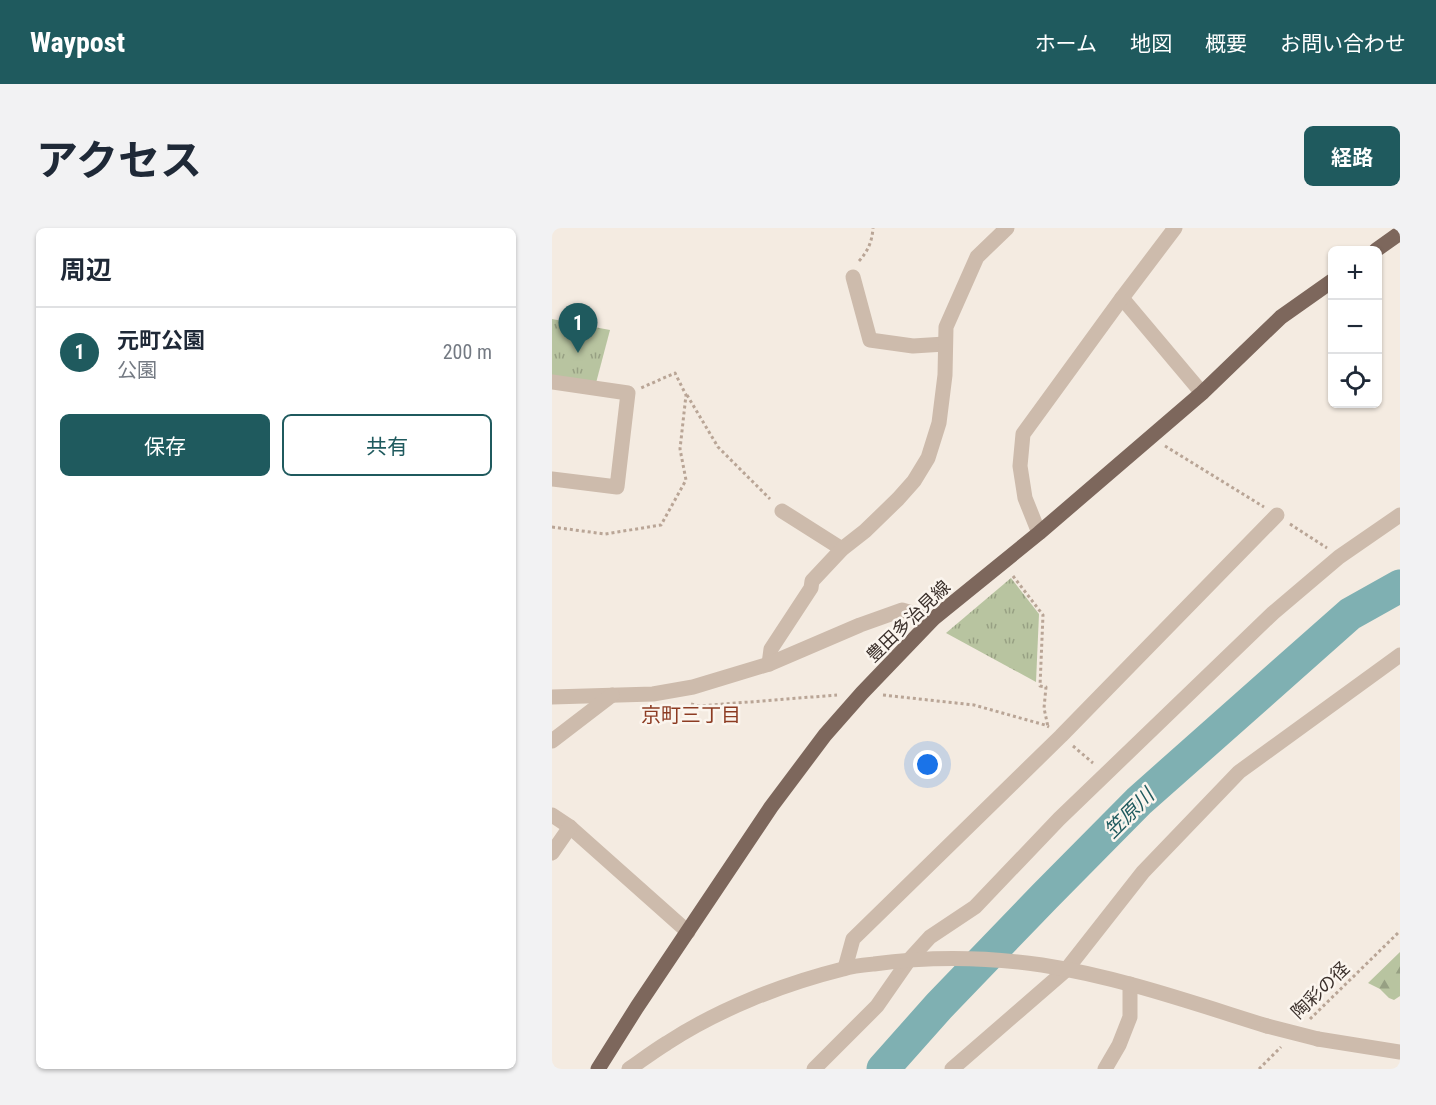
<!DOCTYPE html>
<html lang="ja">
<meta charset="utf-8">
<style>
body{margin:0;font-family:"Roboto Condensed","Noto Sans JP",sans-serif;background:#f2f2f3;color:#1f2937}
.controls{position:absolute;right:18px;top:18px;display:grid;overflow:hidden;border-radius:9px;box-shadow:0 2px 4px #0004}
.controls button{width:54px;height:54px;display:grid;place-items:center;padding:0;border:0;border-bottom:2px solid #e0e1e3;background:#fff;color:#1f2937;font:30px sans-serif}
.you{position:absolute;left:376px;top:537px;width:21px;height:21px;margin:-15px;border:4px solid #fff;border-radius:50%;background:#1a73e8;box-shadow:0 0 0 9px #1a73e833}
.badge{display:grid;place-items:center;width:39px;height:39px;border-radius:50%;background:#1f5a5e;color:#fff;font-size:20px;font-weight:700}
.pin{position:absolute;translate:-50% -50px;filter:drop-shadow(0 2px 3px #0008)}
.pin::after{content:'';position:absolute;top:32px;width:21px;height:18px;background:inherit;clip-path:polygon(0 0,100% 0,50% 100%)}
.list{margin:0;padding:0;list-style:none}
h2{display:flex;justify-content:space-between;align-items:center;height:78px;margin:0;padding:0 24px;font-size:26px}
h2 small{font-size:20px;font-weight:400;color:#747a83}
.list li{display:grid;grid-template-columns:39px 1fr auto;gap:18px;align-items:center;box-sizing:border-box;height:90px;padding:0 24px;border-top:2px solid #e0e1e3}
.list b{display:block;font-size:22px;white-space:nowrap}
.list p{margin:0;font-size:20px;white-space:nowrap;color:#747a83}
.list em{font-size:20px;font-style:normal;color:#747a83}
.actions{display:flex;gap:12px;padding:18px 24px}
.actions a{flex:1;padding:14px 0;border:2px solid #1f5a5e;border-radius:9px;text-align:center;font-size:21px;color:#1f5a5e}
.actions .main{background:#1f5a5e;color:#fff}
.icon{flex:none;width:33px;height:33px;fill:none;stroke:currentColor;stroke-width:2;stroke-linecap:round;stroke-linejoin:round}
.map{position:relative;flex:none;width:848px;height:841px;overflow:hidden;border-radius:9px}
header{display:flex;align-items:center;gap:36px;box-sizing:border-box;height:84px;padding:0 30px;background:#1f5a5e;color:#fff}
header strong{font-size:28px}
nav{display:flex;gap:33px;margin-inline-start:auto;font-size:21px}
.intro{display:flex;align-items:center;justify-content:space-between;box-sizing:border-box;height:144px;padding:0 36px}
h1{margin:0;font-size:42px}
.button{padding:15px 27px;border-radius:9px;background:#1f5a5e;color:#fff;font-size:21px;font-weight:700}
main{display:flex;gap:36px;padding:0 36px}
aside{flex:1;background:#fff;border-radius:9px;box-shadow:0 2px 4px #0004}
.map>svg:first-child{display:block}
.forest{fill:url(#forest-firs)}
.park{fill:url(#park-tufts)}
.lines{fill:none;stroke-linecap:round;stroke-linejoin:round}
.river{stroke:#7fb0b2;stroke-width:33}
.path{stroke:#b9a596;stroke-width:3;stroke-dasharray:3 3;stroke-linecap:butt}
.minor{stroke:#cdbbac;stroke-width:15}
.tertiary{stroke:#cdbbac;stroke-width:15}
.primary{stroke:#7d675c;stroke-width:15}
.tertiary-bridge{stroke:#cdbbac;stroke-width:15}
.labels{text-anchor:middle;dominant-baseline:central;stroke-width:5;stroke-linejoin:round;paint-order:stroke}
.street-label{font-size:18px;fill:#3b302b;stroke:#fbf5ee}
.neighbourhood-label{font-size:20px;fill:#8c3b22;stroke:#fbf5ee}
.water-label{font-size:20px;font-style:italic;fill:#1f5a5e;stroke:#fbf5ee}
</style>
<header>
<strong>Waypost</strong>
<nav><a>ホーム</a><a>地図</a><a>概要</a><a>お問い合わせ</a></nav>
</header>
<div class="intro"><h1>アクセス</h1><a class="button">経路</a></div>
<main>
<aside>
<h2>周辺<small></small></h2>
<ul class="list">
<li><span class="badge">1</span><div><b>元町公園</b><p>公園</p></div><em>200 m</em></li>
</ul>
<div class="actions"><a class="main">保存</a><a>共有</a></div>
</aside>
<div class="map">
<svg width="848" height="841" viewBox="0 0 848 841">
<defs>
<pattern id="forest-firs" width="22" height="20" patternUnits="userSpaceOnUse" patternTransform="scale(1.5)"><rect width="22" height="20" fill="#b8c4a0"/><path d="M5 1l3.5 6h-7zM16 11l3.5 6h-7z" fill="#97a083"/></pattern>
<pattern id="park-tufts" width="24" height="20" patternUnits="userSpaceOnUse" patternTransform="scale(1.5)"><rect width="24" height="20" fill="#b8c4a0"/><path d="M3 7l-1-3M5 7V3M7 7l1-3M15 17l-1-3M17 17v-4M19 17l1-3" fill="none" stroke="#97a083"/></pattern>
</defs>
<rect width="100%" height="100%" fill="#f4ebe1"/>
<path class="forest" d="M848 724V768L842 772 837 770 828 761 816 755Z"/>
<g class="park">
<path d="M0 91 58 102 44 155 0 148Z"/>
<path d="M459 350 487 386 484 454 394 405Z"/>
</g>
<g class="lines">
<path class="river" d="M331 841 387 778 493 668 587 573 798 386 848 358"/>
<g class="path">
<path d="M307 33C316 23 320 14 321 0"/>
<path d="M135 167 166 219 218 271"/>
<path d="M613 218 712 279"/>
<path d="M738 296 775 320"/>
<path d="M0 299 53 306 109 297 134 252 128 221 134 167 123 145 89 160"/>
<path d="M461 348 491 387 488 458 494 459 492 480 496 499"/>
<path d="M331 467 422 477 493 497 497 499"/>
<path d="M139 476 147 478 285 467"/>
<path d="M521 518 541 535"/>
<path d="M758 791 848 703"/>
<path d="M707 841 729 819"/>
</g>
<g class="minor">
<path d="M301 49 318 112 361 118 393 116"/>
<path d="M570 70 650 165"/>
<path d="M0 154 76 165 65 259 0 251"/>
<path d="M230 283 290 321"/>
<path d="M487 305 473 270 468 238 471 206 570 70 623 0"/>
<path d="M217 436 219 421 259 360 260 353 290 321 313 303 346 271 362 253 376 230 387 195 393 147 394 99 425 29 455 0"/>
<path d="M0 469 101 466 141 459 217 436 308 397 350 382 381 391"/>
<path d="M0 513 60 467"/>
<path d="M0 587 18 599 136 704"/>
<path d="M0 625 18 599"/>
<path d="M293 740 301 711 509 508 725 287"/>
<path d="M262 841 325 778 357 732 378 709 423 679 507 591 721 385 787 329 848 287"/>
<path d="M400 841 514 742 591 644 687 544 848 427"/>
<path d="M553 841 567 817 578 789V756"/>
</g>
<g class="tertiary">
<path d="M766 811 848 824"/>
<path d="M77 841C90 832 102 823 115 815 167 781 231 756 291 741 301 738 312 737 322 736 378 728 435 729 490 737 567 749 641 775 715 798"/>
</g>
<g class="primary">
<path d="M824 22 848 5"/>
<path d="M46 841 85 779 219 579 273 507 310 465 381 391 487 305 650 165 729 89 780 53"/>
</g>
<path class="tertiary-bridge" d="M715 798 766 811"/>
</g>
<g class="labels">
<g class="street-label">
<text transform="translate(356 393) rotate(-44)">豊田多治見線</text>
<text transform="translate(768 762) rotate(-44)">陶彩の径</text>
</g>
<g class="neighbourhood-label">
<text x="139" y="487">京町三丁目</text>
</g>
<g class="water-label">
<text transform="translate(577 585) rotate(-45)">笠原川</text>
</g>
</g>
</svg>
<div class="controls">
<button>+</button>
<button>−</button>
<button><svg class="icon" aria-label="locate" viewBox="0 0 24 24"><circle cx="12" cy="12" r="6"/><path d="M12 2v4M12 18v4M2 12h4M18 12h4"/></svg></button>
</div>
<div class="you"></div>
<div class="pin badge" style="left:26px;top:125px">1</div>
</div>
</main>
